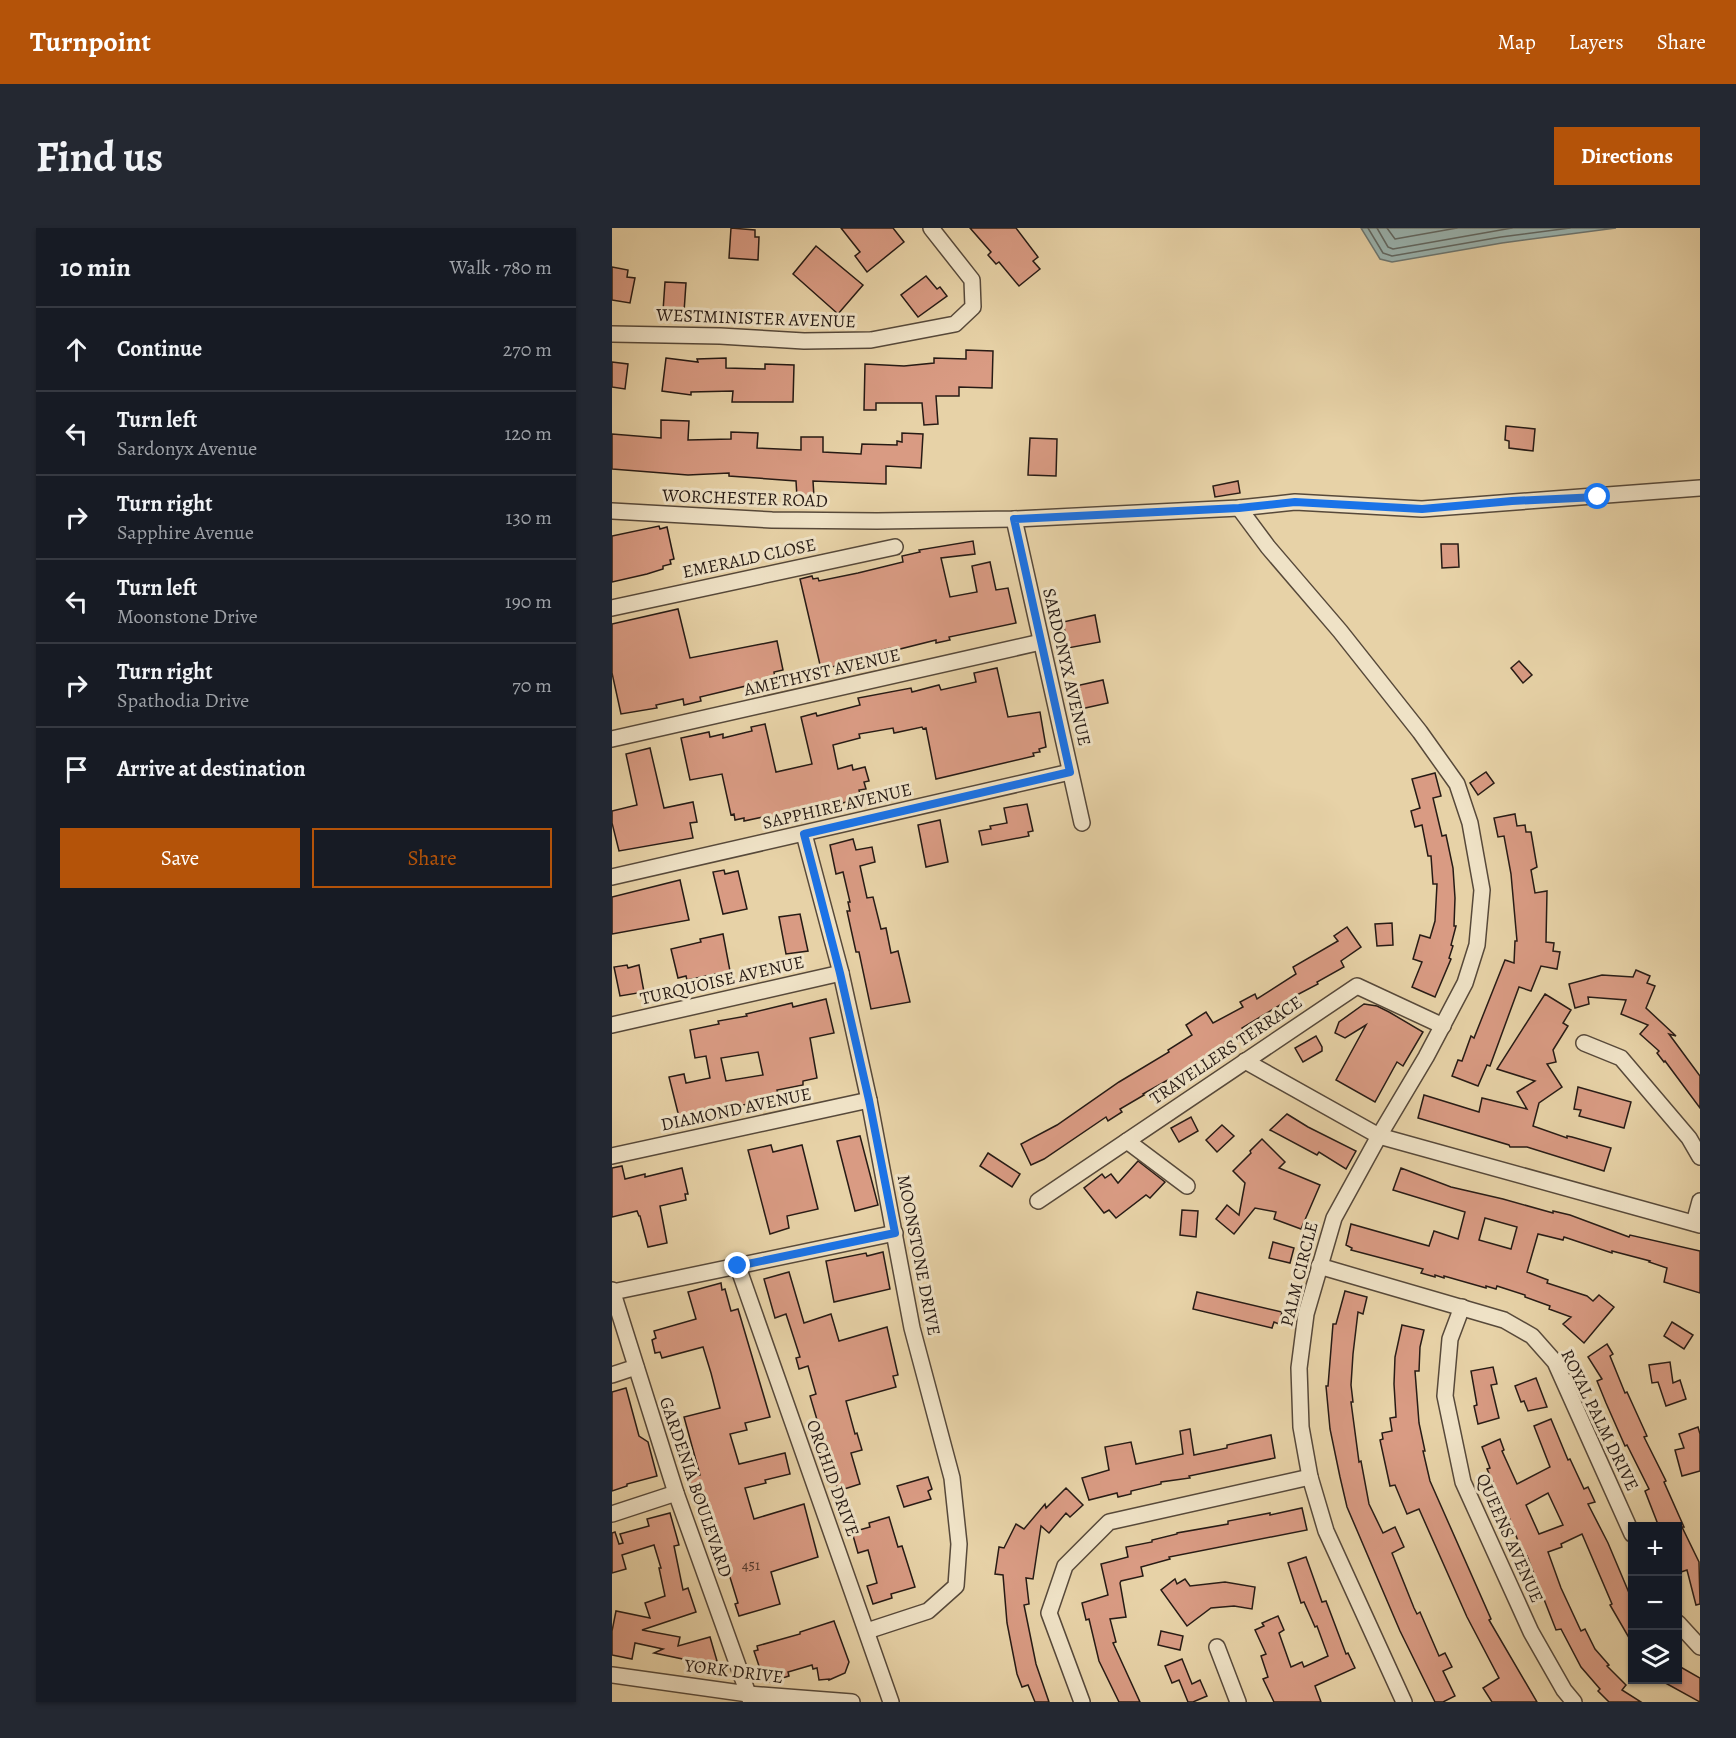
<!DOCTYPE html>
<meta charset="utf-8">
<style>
body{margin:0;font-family:Alegreya,serif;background:#242831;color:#f1f3f6}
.controls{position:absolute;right:18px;bottom:18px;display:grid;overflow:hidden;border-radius:0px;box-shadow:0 2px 4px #0004}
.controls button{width:54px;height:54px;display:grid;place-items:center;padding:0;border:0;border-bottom:2px solid #363941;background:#171b24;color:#f1f3f6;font:30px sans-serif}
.stop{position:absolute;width:18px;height:18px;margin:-14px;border:4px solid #1a73e8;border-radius:50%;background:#fff}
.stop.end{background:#1a73e8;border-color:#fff;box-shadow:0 2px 6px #0008}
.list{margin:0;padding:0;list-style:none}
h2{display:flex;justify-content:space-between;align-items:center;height:78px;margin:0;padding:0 24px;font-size:26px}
h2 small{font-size:20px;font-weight:400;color:#9ea1a6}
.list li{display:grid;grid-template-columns:39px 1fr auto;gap:18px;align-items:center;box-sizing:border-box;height:84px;padding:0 24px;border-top:2px solid #363941}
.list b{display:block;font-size:22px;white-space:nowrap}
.list p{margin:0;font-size:20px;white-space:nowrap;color:#9ea1a6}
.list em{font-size:20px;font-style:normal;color:#9ea1a6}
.actions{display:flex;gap:12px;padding:18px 24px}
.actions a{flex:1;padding:14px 0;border:2px solid #b45309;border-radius:0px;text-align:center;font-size:21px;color:#b45309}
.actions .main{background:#b45309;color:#fff}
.icon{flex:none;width:33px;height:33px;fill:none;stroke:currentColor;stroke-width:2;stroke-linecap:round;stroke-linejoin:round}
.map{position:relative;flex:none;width:1088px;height:1474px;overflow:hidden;border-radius:0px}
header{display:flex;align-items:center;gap:36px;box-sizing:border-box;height:84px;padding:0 30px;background:#b45309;color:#fff}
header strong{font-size:28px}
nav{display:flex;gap:33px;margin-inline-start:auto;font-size:21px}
.intro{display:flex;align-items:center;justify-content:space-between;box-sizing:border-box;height:144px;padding:0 36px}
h1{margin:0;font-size:42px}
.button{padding:15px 27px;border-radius:0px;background:#b45309;color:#fff;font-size:21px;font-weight:700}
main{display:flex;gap:36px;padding:0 36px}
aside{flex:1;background:#171b24;border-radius:0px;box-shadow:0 2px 4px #0004}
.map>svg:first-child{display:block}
.water{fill:#9ab5b2;stroke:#6c7773;stroke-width:1.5}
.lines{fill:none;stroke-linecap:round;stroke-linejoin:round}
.shore{stroke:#606864;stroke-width:1.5}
.building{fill:#d99b83;stroke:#271b15;stroke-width:1.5;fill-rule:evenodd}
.street-casing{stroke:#57493a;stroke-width:18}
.street{stroke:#efe2c6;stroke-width:15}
.route{stroke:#1a73e8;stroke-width:8}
.labels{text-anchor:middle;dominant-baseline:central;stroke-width:6;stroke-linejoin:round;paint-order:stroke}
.number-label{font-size:15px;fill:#543b30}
.street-label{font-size:18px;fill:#271b15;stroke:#efe2c6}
</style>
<header>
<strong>Turnpoint</strong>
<nav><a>Map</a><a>Layers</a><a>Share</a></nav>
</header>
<div class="intro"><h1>Find us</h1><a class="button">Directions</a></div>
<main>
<aside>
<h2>10 min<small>Walk · 780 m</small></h2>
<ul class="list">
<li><svg class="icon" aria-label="ahead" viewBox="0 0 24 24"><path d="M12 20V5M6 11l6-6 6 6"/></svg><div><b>Continue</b></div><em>270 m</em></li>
<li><svg class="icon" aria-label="left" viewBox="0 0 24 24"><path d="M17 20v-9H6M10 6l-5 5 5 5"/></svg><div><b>Turn left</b><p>Sardonyx Avenue</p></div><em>120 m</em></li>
<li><svg class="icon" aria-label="right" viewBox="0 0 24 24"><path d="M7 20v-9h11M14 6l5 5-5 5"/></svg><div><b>Turn right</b><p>Sapphire Avenue</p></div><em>130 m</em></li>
<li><svg class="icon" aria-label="left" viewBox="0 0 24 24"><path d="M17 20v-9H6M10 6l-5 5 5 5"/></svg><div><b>Turn left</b><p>Moonstone Drive</p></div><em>190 m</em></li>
<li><svg class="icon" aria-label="right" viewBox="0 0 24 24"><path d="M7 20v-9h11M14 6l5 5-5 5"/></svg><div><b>Turn right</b><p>Spathodia Drive</p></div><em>70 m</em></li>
<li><svg class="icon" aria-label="arrive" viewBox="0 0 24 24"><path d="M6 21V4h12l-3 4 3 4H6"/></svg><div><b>Arrive at destination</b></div></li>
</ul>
<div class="actions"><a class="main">Save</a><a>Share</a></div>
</aside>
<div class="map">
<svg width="1088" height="1474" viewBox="0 0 1088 1474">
<rect width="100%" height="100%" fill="#e7d2a7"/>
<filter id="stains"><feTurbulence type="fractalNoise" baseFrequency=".00333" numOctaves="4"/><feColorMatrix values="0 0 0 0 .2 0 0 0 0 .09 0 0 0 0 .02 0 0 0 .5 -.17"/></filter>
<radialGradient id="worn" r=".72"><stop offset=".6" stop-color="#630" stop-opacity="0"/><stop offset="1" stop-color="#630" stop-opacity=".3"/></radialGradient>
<path class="water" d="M749 0H1004L890 15 780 34 768 31Z"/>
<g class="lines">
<g class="shore">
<path d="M756 0 771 25 780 28 889 9 958 0"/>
<path d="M765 0 776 19 781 21 900 0"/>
<path d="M775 0 783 11 845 0"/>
</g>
</g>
<g class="building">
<path d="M119 0 143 2V9H147L146 32 117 30Z"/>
<path d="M229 0H281L292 14 255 44 243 28 248 24Z"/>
<path d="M358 0H404L426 29 421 33 428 41 407 58 387 34 384 36 376 27 379 24Z"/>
<path d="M204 18 251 57 226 86 181 46Z"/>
<path d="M0 39 16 42 15 49 23 50 18 75 0 72Z"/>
<path d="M314 48 325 61 328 59 335 68 306 89 289 67Z"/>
<path d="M53 54 74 55 72 84 51 83Z"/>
<path d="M354 122 381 123 380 160 347 159V168H324L326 196 312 197 310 175H264V182H252L253 136 292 138 322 135V130L354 131Z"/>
<path d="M54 130 86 134 85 131 114 130V140L153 141V136L182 137 181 174H120L121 163 79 164V167L50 163Z"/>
<path d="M0 134 16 136 13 161 0 159Z"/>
<path d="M49 192 77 193 76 212 119 211V204L146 205 145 220 189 222V209H211V224L249 226 250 216 285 217V213L290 214V205L311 206 309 240 274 238V256L201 253 202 269H185L184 253 117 248V245L76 247 0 241V206L49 210Z"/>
<path d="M894 198 923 201 921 223 897 220V213L893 212Z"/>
<path d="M418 210 445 211 444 248 416 247Z"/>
<path d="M626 253 628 265 603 269 601 258Z"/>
<path d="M47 298 48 301 55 299 62 331 58 332 59 336 51 338V341L35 346 0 354V308Z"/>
<path d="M361 313 363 326 329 330 338 369 365 364 360 338 378 334 384 362 396 360 404 395 337 409 338 412 324 415V412L280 423 279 420 259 425 260 429 229 435V437L209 441 188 351 200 348 201 351 206 350 207 353 246 345 291 334 290 328 308 324 307 322Z"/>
<path d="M829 316H846L847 339 830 340Z"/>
<path d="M66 381 78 430 165 413 171 442 162 444 163 451 88 469 89 473 72 477 71 471 44 477 45 480 9 486 0 445V396Z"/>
<path d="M483 387 488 414 456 420 451 394Z"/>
<path d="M907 433 920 447 911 455 899 440Z"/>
<path d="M385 440 396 489 428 484 434 519 427 521 428 524 421 525 422 528 324 551 314 500 311 501 310 499 282 505 281 500 247 506 248 510 221 517 226 541 240 537 241 542 253 539 257 553 252 554 254 561 247 562 249 570 208 581 207 579 151 591V589L132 593V590L123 592 122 586 119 587 110 546 78 552 69 510 97 504 98 509 111 506V510L140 503 139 499 153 496 164 544 200 536 189 489 204 485 205 488 248 477 246 470 299 460 300 464 327 457 329 462 364 454 362 445Z"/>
<path d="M491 452 496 475 464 482 459 459Z"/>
<path d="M38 520 52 580 81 574 85 594 78 595 81 610 7 623 0 595V583L25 577 14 526Z"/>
<path d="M874 544 882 555 866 567 858 555Z"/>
<path d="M823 545 829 568 821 570 830 608 834 607 841 640 843 670 842 698H844L839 717 841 718 837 730 839 731 823 769 800 759 810 734 801 731 808 707 818 710 823 693 825 656H821L819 628H816L810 597 803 599 799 583 808 580 800 551Z"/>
<path d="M415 576 421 603 416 604 417 608 370 617 367 603 379 601 378 598 395 595 392 580Z"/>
<path d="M903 586 905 598 913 597 914 604H919L925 639 919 642 923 665 935 663 934 714 942 715 941 723 948 724 945 741 929 738 919 763 907 759 878 838 875 837 866 858 840 848 846 832 850 833 859 808 862 810 893 732 902 735 903 713H905L899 646 892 608 886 609 882 590Z"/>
<path d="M328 592 336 634 314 639 306 597Z"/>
<path d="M241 611 244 622 260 619 263 634 248 638 255 670 261 669 269 701 274 700 279 725 286 723 298 774 259 781 247 724H244L235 683H238L236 674H238L231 644 224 646 218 617Z"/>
<path d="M112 642 113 646 126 643 135 681 111 686 101 644Z"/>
<path d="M68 652 77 692 0 706V669Z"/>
<path d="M188 686 196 723 174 726 167 689Z"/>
<path d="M780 695 781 717 765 718 763 696Z"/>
<path d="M735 699 749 719 729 733 732 739 705 754 706 756 681 769 683 771 670 779 668 777 630 800 632 804 613 814 614 815 570 844 531 866 532 867 508 881 510 884 496 893 494 889 432 931 419 937 409 916 445 897 507 854 557 824 556 822 580 807 574 797 594 784 601 795 631 779 628 774 643 766 645 771 684 746 681 739 726 713 722 708Z"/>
<path d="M111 706 118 743 75 752 74 748 66 750 59 721 89 714 88 711Z"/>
<path d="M15 737 16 740 27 737 32 764 8 768 2 739Z"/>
<path d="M1024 742 1038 748 1035 755 1043 758 1034 780 1064 808 1057 806 1088 848V880L1053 833 1052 834 1045 825 1047 823 1028 806 1036 797 1009 786 1014 772 976 769 977 776 963 780 957 756 990 747 1021 749Z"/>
<path d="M933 766 959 782 951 795 956 798 941 822 944 834 935 836 950 859 927 875 921 898 955 910V908L960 909 999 920 992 943 915 919H898L897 917 806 890 812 867 867 884 870 870 915 881 905 864 923 853 885 841Z"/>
<path d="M214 771 222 805 198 810 205 850 191 853V857L165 862 166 866 148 870 149 874 112 880 79 890 78 886 67 889 57 849 72 846 74 855 98 850 94 828 83 830 78 802 107 796 106 793 135 788 134 786 180 775 181 779ZM146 824 151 847 114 853 109 830Z"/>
<path d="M752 776 765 778 777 784 811 804 791 838 785 834 763 874 724 852 754 797 733 810 723 805 727 794Z"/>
<path d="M704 808 710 819V823L691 834 683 820Z"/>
<path d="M966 859 1019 874 1012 900 967 888 969 882 962 881Z"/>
<path d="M675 886 696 899 744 923 734 941 707 924 705 927 658 902Z"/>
<path d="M579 889 586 903 567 914 559 900Z"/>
<path d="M610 897 622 908 605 924 594 912Z"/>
<path d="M248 908 266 977 243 983 225 913Z"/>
<path d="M650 911 673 934 667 940 708 957 689 1001 662 991 664 984 643 980 622 1006 604 991 615 977 627 987 633 955 621 943 639 925 638 923Z"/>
<path d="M159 917 161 924 190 917 206 981 175 988 177 1000 158 1006 136 922Z"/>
<path d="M376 925 408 946 400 959 368 938Z"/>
<path d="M526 933 553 954 538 970 534 967 504 990 497 982 492 985 472 960 490 946 493 950 499 946 506 955Z"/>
<path d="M10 938 13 951 33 946V949L70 940 76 966H73L74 972 48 978 55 1015 36 1019 28 988H27L25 983 0 989V940Z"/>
<path d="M789 940 839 959 891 971 941 985V983L958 987 1017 1009 1018 1007 1088 1023V1065L1052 1054 1055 1040 1037 1034 1038 1033 1000 1023V1025L952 1009 951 1012 926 1006 915 1044 936 1052 935 1055 975 1068 981 1073 987 1067 1002 1079 972 1115 951 1096 959 1089 937 1081 938 1078 913 1069V1067L885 1058 884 1061 874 1058V1060L832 1048V1050L823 1047V1049L809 1045 811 1041 739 1022 740 1020 734 1017 739 996 817 1018 822 1003 846 1011 853 984 781 962ZM873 990 905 999 899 1021 867 1012Z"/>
<path d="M570 982 586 983 584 1009 568 1007Z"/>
<path d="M661 1014 682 1020 678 1035 657 1030Z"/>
<path d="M271 1024 278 1061 222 1074 214 1033 254 1025 255 1028Z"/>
<path d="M177 1044 192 1095 219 1086 227 1113 275 1099 286 1147 281 1148 284 1159 234 1173 243 1206 245 1205 250 1222 239 1225 248 1256 226 1263 198 1168 204 1166 196 1138 187 1141 184 1130 188 1129 174 1086 163 1090 152 1051Z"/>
<path d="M109 1055 110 1062 113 1061 119 1083 126 1081 158 1189 133 1195 135 1202 118 1206 127 1236 173 1225 178 1246 153 1252 154 1255 133 1260 142 1291 192 1276 206 1329 159 1344 168 1376 127 1388 123 1376 126 1375 112 1330 108 1331 94 1273 90 1274 86 1259 80 1261 77 1250 88 1247 72 1189 108 1180 99 1145 91 1119 50 1130 48 1124 43 1125 40 1112 44 1110 42 1103 84 1091 76 1064Z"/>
<path d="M733 1063 755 1069 751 1086 746 1084 741 1126 739 1157 741 1174H739L747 1234 749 1233 757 1276 771 1305 783 1299 792 1319 780 1325 802 1380 805 1386 808 1384 827 1428 833 1425 840 1439 831 1443 843 1468 831 1474H823L788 1403 735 1279 728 1249 718 1201 714 1158H716L721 1096H724Z"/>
<path d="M585 1064 670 1084 667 1096 662 1094 660 1100 581 1081Z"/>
<path d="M1060 1094 1081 1107 1072 1121 1052 1108Z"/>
<path d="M790 1097 812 1102 808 1119 807 1143H803L807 1195 813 1223H811L818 1253 879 1391 877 1392 925 1474H880L871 1460 887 1450 855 1389 807 1281 795 1286 783 1257 778 1258 768 1212 771 1211 770 1205 780 1203 778 1190 784 1189 782 1156 783 1129Z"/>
<path d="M995 1116 1001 1126 998 1128 1013 1165 1015 1164 1035 1208 1032 1209 1054 1253 1052 1254 1072 1299H1070L1087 1334 1088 1376 1084 1377 1075 1342 1069 1344 1065 1330V1299H1047L1033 1263 1037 1261 1015 1217 1013 1218 994 1175 985 1153 990 1151 976 1129Z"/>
<path d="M1058 1134 1061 1155 1068 1152 1074 1171 1054 1178 1046 1154 1040 1155 1037 1137Z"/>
<path d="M881 1139 885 1156 879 1157 887 1190 866 1196 862 1178 865 1177 859 1143Z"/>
<path d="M924 1150 935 1179 916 1183 912 1173 909 1174 903 1158Z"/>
<path d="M14 1160 27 1208 36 1214 45 1248 15 1256V1258L0 1263V1164Z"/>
<path d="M939 1191 956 1232 958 1231 972 1261 976 1259 983 1274 976 1276 996 1315 1020 1372V1415L998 1377 1000 1376 970 1306 949 1316 950 1319 936 1324 949 1360 969 1403 973 1401 983 1421 997 1437 995 1438 1014 1457 1010 1462 1029 1474H997L986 1463 988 1461 969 1439 949 1401 944 1402 915 1328 912 1329 897 1289 875 1241 878 1240 870 1219 888 1211 892 1222 890 1223 905 1256 938 1239 922 1198ZM936 1265 951 1297 927 1306 914 1277Z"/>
<path d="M1086 1199 1088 1206V1243L1070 1248 1063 1222 1072 1220 1067 1206Z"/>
<path d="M578 1201 582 1227 615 1220V1217L659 1207 663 1230 577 1248 578 1250 549 1254V1256L519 1263V1266L506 1269 505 1265 477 1272 470 1250 497 1242 493 1219 519 1214 524 1236 571 1226 568 1203Z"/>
<path d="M316 1249 320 1261 316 1263 319 1271 292 1279 285 1258Z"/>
<path d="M454 1260 471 1277 458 1289 454 1285 437 1305 429 1298 421 1351 414 1350 417 1376 412 1377 424 1436 437 1474H423L416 1457 410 1459 405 1446 395 1395 391 1347 383 1346 387 1319 392 1320 404 1296 412 1301 433 1276 434 1280Z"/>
<path d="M690 1280 695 1302 557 1329 558 1331 529 1339 531 1348 509 1353 508 1355 514 1389 498 1391 504 1414 501 1415 528 1474H507L487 1433 477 1391 474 1392 470 1375 496 1367 489 1336 516 1329 514 1319 540 1314V1312L565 1306V1305L616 1296V1293L658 1285V1287Z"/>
<path d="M58 1285 67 1317 62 1318 71 1362 76 1360 84 1384 30 1402 68 1409 66 1418 98 1409 105 1433 82 1440 80 1433 42 1425 51 1421 23 1415 20 1431 0 1427V1403L4 1383 38 1390 33 1375 53 1368 47 1340H49L42 1317 10 1327 14 1341 0 1345V1305L3 1304 7 1316 11 1315 8 1306 37 1298 35 1291Z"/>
<path d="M277 1289 286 1319 290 1318 303 1359 279 1366 280 1370 261 1376 255 1358 265 1355 256 1322 246 1325 240 1304 258 1299 257 1295Z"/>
<path d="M694 1329 710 1374 714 1373 734 1426 736 1425 743 1440 703 1458 709 1474H662L651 1451 656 1449 649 1428 654 1426 643 1402 652 1398 650 1395 666 1388 672 1402 667 1405 679 1439 690 1434 692 1439 716 1428 705 1398 703 1399 692 1374 689 1375 676 1335Z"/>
<path d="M563 1351 565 1356 573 1351 578 1358 613 1354 643 1359 640 1381 622 1378 599 1380 575 1398 549 1362Z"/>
<path d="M222 1393 237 1434 233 1445 217 1452V1451L207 1452 205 1440 201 1441 200 1437 176 1444 177 1448 158 1454 155 1443 149 1444 142 1423 146 1422 145 1418 188 1406V1404Z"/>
<path d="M549 1403 571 1408 568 1422 546 1417Z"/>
<path d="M570 1431 580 1456 588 1452 595 1468 581 1474H576L567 1452 560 1455 553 1438Z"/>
<path d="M1065 1437 1088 1450V1474L1048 1452H1065Z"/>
</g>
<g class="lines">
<defs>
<g id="street">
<path d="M0 106 108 108 192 113 259 112 343 96 361 79 360 52 319 0"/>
<path d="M627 280 656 319 728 403 808 504 845 556 858 595 870 662 865 717 853 755 814 829 767 908 722 990 694 1086 687 1140 689 1199 698 1249 714 1303 792 1474"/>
<path d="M0 283 160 292 265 293 402 291 627 280 683 274 810 281 1088 260"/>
<path d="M402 291 470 595"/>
<path d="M0 380 283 319"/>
<path d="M0 511 429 414"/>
<path d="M192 606 229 745 257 872 300 1100 340 1250 347 1316 344 1358 316 1383 255 1403"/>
<path d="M0 649 458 544"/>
<path d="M0 797 229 745"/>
<path d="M972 815 1009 830 1077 910 1088 929"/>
<path d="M633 833 767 908 1088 997"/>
<path d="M515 913 575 958"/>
<path d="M0 928 257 872"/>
<path d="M426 973 745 758 831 798"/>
<path d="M1082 995 1088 973"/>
<path d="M707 1038 892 1092 920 1108 943 1134 1020 1306"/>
<path d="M126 1039 279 1474"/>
<path d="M0 1062 64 1265 139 1474"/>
<path d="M1 1064 283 1005"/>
<path d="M850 1079 838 1111 833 1168 851 1254 919 1404 952 1462 962 1474"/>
<path d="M0 1147 24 1139"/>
<path d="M0 1286 64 1265"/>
<path d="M1066 1395 1088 1419"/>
<path d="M605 1419 626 1474"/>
<path d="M0 1447 136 1466 240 1474"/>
<path d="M470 1474 437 1385 453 1338 497 1294 698 1249"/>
</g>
</defs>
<use href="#street" class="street-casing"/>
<use href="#street" class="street"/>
</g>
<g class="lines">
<path class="route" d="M126 1038 283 1005 257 872 228 745 192 606 458 544 402 291 627 280 683 274 810 281 900 273 986 269"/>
</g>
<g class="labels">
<g class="number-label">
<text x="139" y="1337">451</text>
</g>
<g class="street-label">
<text transform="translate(144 90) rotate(2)">WESTMINISTER AVENUE</text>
<text transform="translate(133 270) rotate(2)">WORCHESTER ROAD</text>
<text transform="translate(137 330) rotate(-12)">EMERALD CLOSE</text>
<text transform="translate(455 439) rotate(77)">SARDONYX AVENUE</text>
<text transform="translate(210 444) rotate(-13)">AMETHYST AVENUE</text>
<text transform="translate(225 578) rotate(-13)">SAPPHIRE AVENUE</text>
<text transform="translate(110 752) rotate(-13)">TURQUOISE AVENUE</text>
<text transform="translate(614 822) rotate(-34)">TRAVELLERS TERRACE</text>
<text transform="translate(124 881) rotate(-12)">DIAMOND AVENUE</text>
<text transform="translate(307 1027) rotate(79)">MOONSTONE DRIVE</text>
<text transform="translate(687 1046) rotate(-76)">PALM CIRCLE</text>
<text transform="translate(988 1192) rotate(64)">ROYAL PALM DRIVE</text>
<text transform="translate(221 1250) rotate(70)">ORCHID DRIVE</text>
<text transform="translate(84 1259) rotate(71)">GARDENIA BOULEVARD</text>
<text transform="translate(898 1310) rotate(66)">QUEENS AVENUE</text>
<text transform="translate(122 1443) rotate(7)">YORK DRIVE</text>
</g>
</g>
<rect width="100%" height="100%" filter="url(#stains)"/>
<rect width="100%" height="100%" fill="url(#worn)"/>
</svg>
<div class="controls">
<button>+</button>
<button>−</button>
<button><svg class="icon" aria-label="layers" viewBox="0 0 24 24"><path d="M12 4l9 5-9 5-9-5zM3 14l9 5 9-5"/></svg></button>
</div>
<div class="stop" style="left:986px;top:269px"></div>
<div class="stop end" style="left:126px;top:1038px"></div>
</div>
</main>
